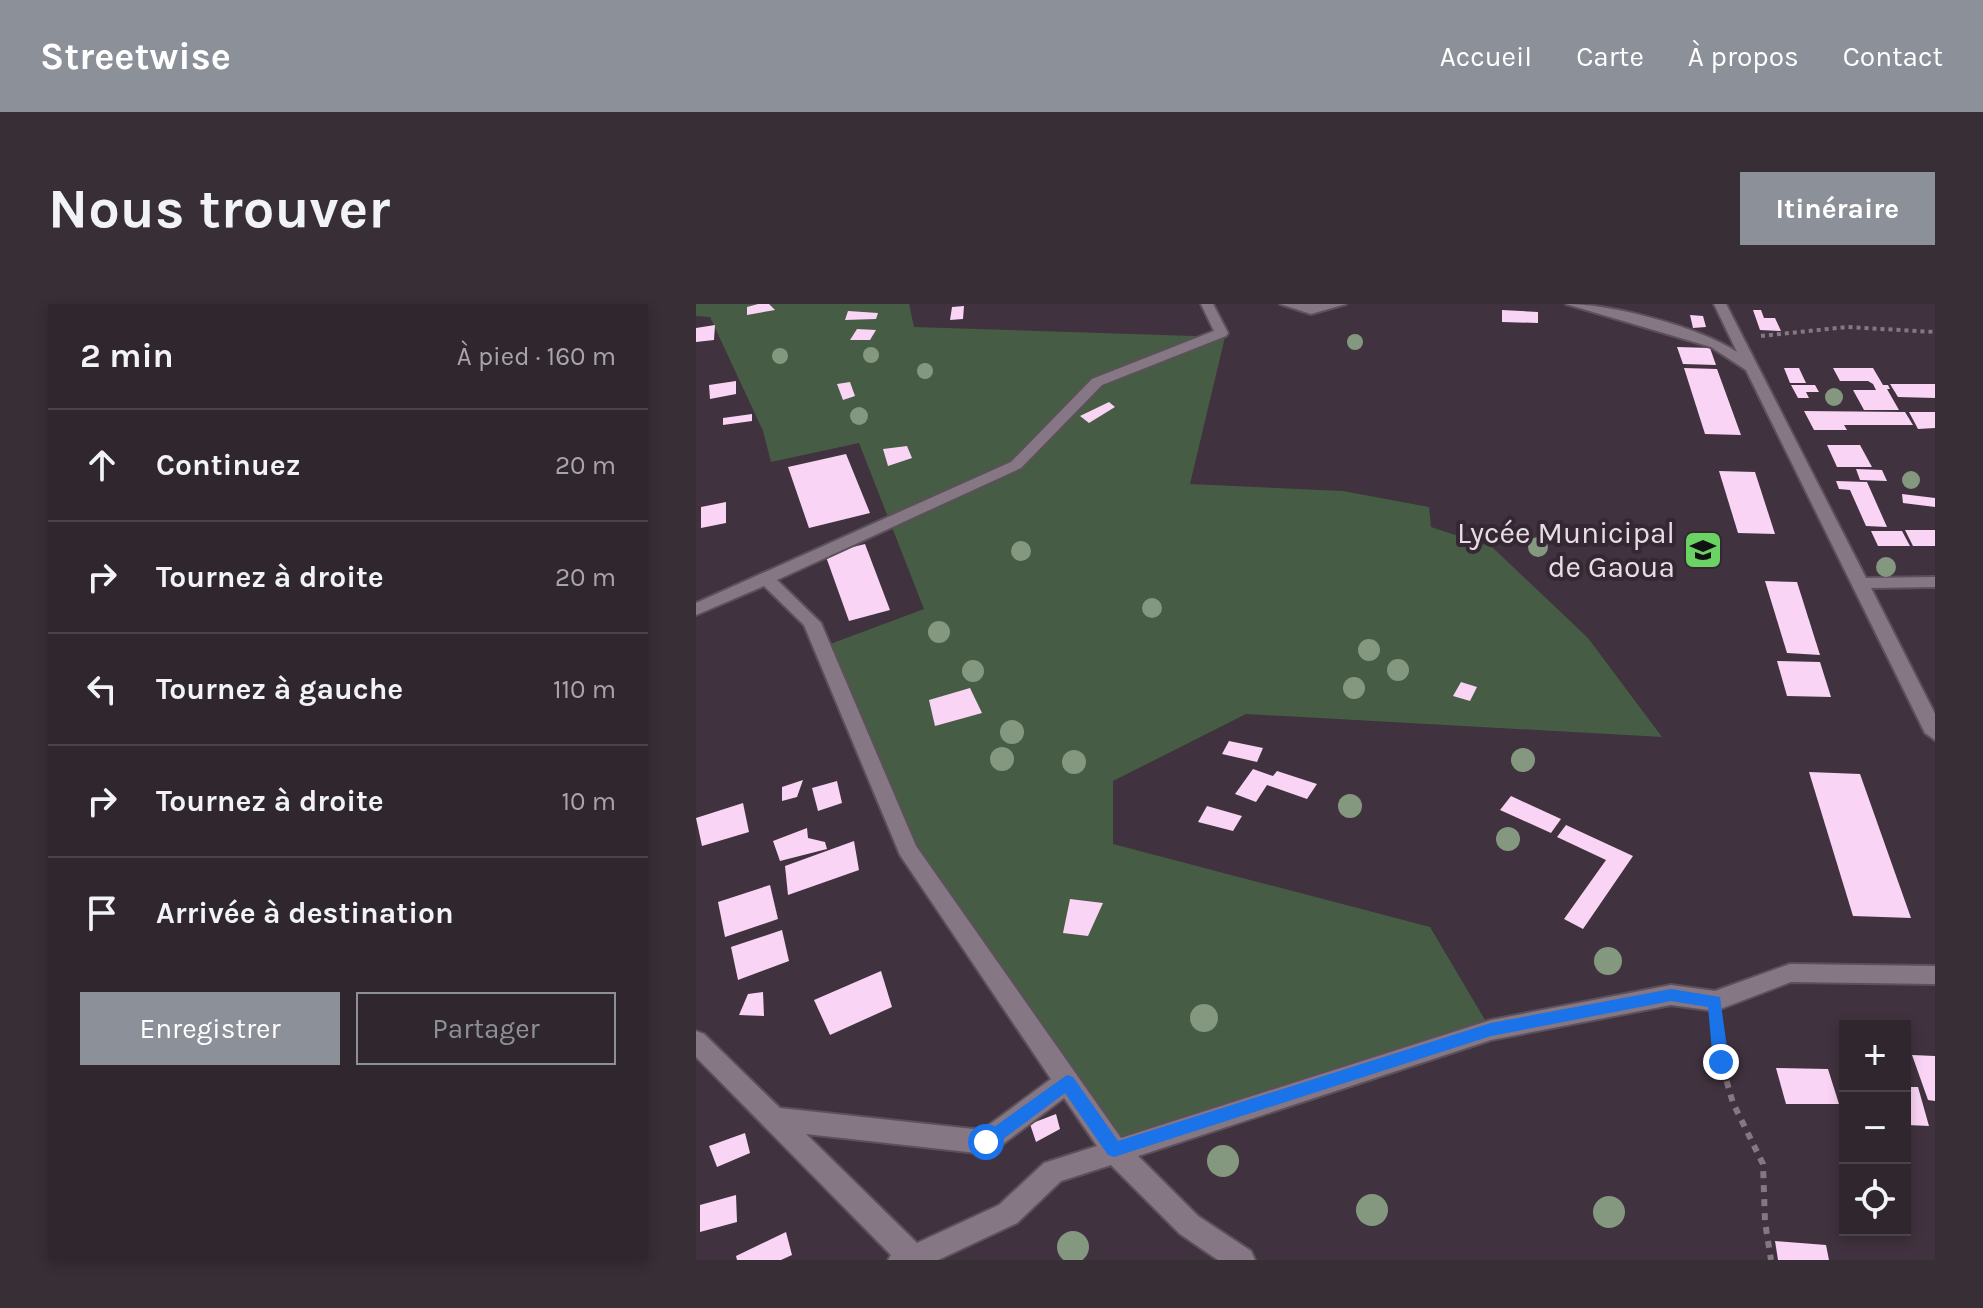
<!DOCTYPE html>
<html lang="fr">
<meta charset="utf-8">
<style>
body{margin:0;font-family:Karla,sans-serif;background:#382e36;color:#f1f3f6}
.controls{position:absolute;right:24px;bottom:24px;display:grid;overflow:hidden;border-radius:0px;box-shadow:0 4px 12px #0003}
.controls button{width:72px;height:72px;display:grid;place-items:center;padding:0;border:0;border-bottom:2px solid #4b434a;background:#30262e;color:#f1f3f6;font:40px sans-serif}
.stop{position:absolute;width:24px;height:24px;margin:-18px;border:6px solid #1a73e8;border-radius:50%;background:#fff}
.stop.end{background:#1a73e8;border-color:#fff;box-shadow:0 2px 8px #0008}
.list{margin:0;padding:0;list-style:none}
h2{display:flex;justify-content:space-between;align-items:center;height:104px;margin:0;padding:0 32px;font-size:34px}
h2 small{font-size:26px;font-weight:400;color:#a8a5aa}
.list li{display:grid;grid-template-columns:52px 1fr auto;gap:24px;align-items:center;box-sizing:border-box;height:112px;padding:0 32px;border-top:2px solid #4b434a}
.list b{display:block;font-size:30px;white-space:nowrap}
.list em{font-size:26px;font-style:normal;color:#a8a5aa}
.actions{display:flex;gap:16px;padding:24px 32px}
.actions a{flex:1;padding:18px 0;border:2px solid #8c9099;border-radius:0px;text-align:center;font-size:28px;color:#8c9099}
.actions .main{background:#8c9099;color:#fff}
.icon{flex:none;width:44px;height:44px;fill:none;stroke:currentColor;stroke-width:2;stroke-linecap:round;stroke-linejoin:round}
.map{position:relative;flex:none;width:1239px;height:956px;overflow:hidden;border-radius:0px}
header{display:flex;align-items:center;gap:48px;box-sizing:border-box;height:112px;padding:0 40px;background:#8c9099;color:#fff}
header strong{font-size:38px}
nav{display:flex;gap:44px;margin-inline-start:auto;font-size:28px}
.intro{display:flex;align-items:center;justify-content:space-between;box-sizing:border-box;height:192px;padding:0 48px}
h1{margin:0;font-size:56px}
.button{padding:20px 36px;border-radius:0px;background:#8c9099;color:#fff;font-size:28px;font-weight:700}
main{display:flex;gap:48px;padding:0 48px}
aside{flex:1;background:#30262e;border-radius:0px;box-shadow:0 4px 12px #0003}
.map>svg:first-child{display:block}
.green{fill:#465c44}
.building{fill:#fad4f4}
.lines{fill:none;stroke-linecap:round;stroke-linejoin:round}
.minor-casing{stroke:#5c515b;stroke-width:4}
.path-far1{stroke:#847882;stroke-width:4;stroke-dasharray:4 4;stroke-linecap:butt}
.path{stroke:#847882;stroke-width:6;stroke-dasharray:7 7;stroke-linecap:butt}
.minor{fill:#867784;fill-rule:evenodd}
.tree{fill:#83987f}
.route{fill:#1a73e8}
.labels{text-anchor:middle;dominant-baseline:central;stroke-width:8;stroke-linejoin:round;paint-order:stroke}
.poi-label{font-size:30px;fill:#e7dee5;stroke:#352834;text-anchor:end}
</style>
<header>
<strong>Streetwise</strong>
<nav><a>Accueil</a><a>Carte</a><a>À propos</a><a>Contact</a></nav>
</header>
<div class="intro"><h1>Nous trouver</h1><a class="button">Itinéraire</a></div>
<main>
<aside>
<h2>2 min<small>À pied · 160 m</small></h2>
<ul class="list">
<li><svg class="icon" aria-label="ahead" viewBox="0 0 24 24"><path d="M12 20V5M6 11l6-6 6 6"/></svg><div><b>Continuez</b></div><em>20 m</em></li>
<li><svg class="icon" aria-label="right" viewBox="0 0 24 24"><path d="M7 20v-9h11M14 6l5 5-5 5"/></svg><div><b>Tournez à droite</b></div><em>20 m</em></li>
<li><svg class="icon" aria-label="left" viewBox="0 0 24 24"><path d="M17 20v-9H6M10 6l-5 5 5 5"/></svg><div><b>Tournez à gauche</b></div><em>110 m</em></li>
<li><svg class="icon" aria-label="right" viewBox="0 0 24 24"><path d="M7 20v-9h11M14 6l5 5-5 5"/></svg><div><b>Tournez à droite</b></div><em>10 m</em></li>
<li><svg class="icon" aria-label="arrive" viewBox="0 0 24 24"><path d="M6 21V4h12l-3 4 3 4H6"/></svg><div><b>Arrivée à destination</b></div></li>
</ul>
<div class="actions"><a class="main">Enregistrer</a><a>Partager</a></div>
</aside>
<div class="map">
<svg width="1239" height="956" viewBox="0 0 1239 956">
<rect width="100%" height="100%" fill="#40323e"/>
<path class="green" d="M0 0H213L218 23 529 33 494 180 647 187 733 203 735 223 796 243 892 334 966 433 550 410 417 477V540L734 623 795 726 418 846 211 545 126 343 228 305 163 139 75 158 67 127 14 13 0 12Z"/>
<g class="building">
<path d="M62 0H73L79 6 51 11V3Z"/>
<path d="M268 2 267 15 254 16 256 3Z"/>
<path d="M806 6 842 8V19L806 18Z"/>
<path d="M1057 6H1065L1068 14H1079L1085 27 1064 26Z"/>
<path d="M152 7 182 9 180 15 149 16Z"/>
<path d="M994 11 1007 12 1010 23 997 24Z"/>
<path d="M19 21 18 36 0 38V24Z"/>
<path d="M161 25 180 26 174 36H154Z"/>
<path d="M981 43 1014 44 1020 61 987 60Z"/>
<path d="M988 64 1021 65 1045 131 1009 130Z"/>
<path d="M1088 64H1103L1110 79H1094Z"/>
<path d="M1137 64H1177L1187 81H1192L1194 85H1191L1203 106H1168L1157 86H1180L1177 80 1172 77H1144Z"/>
<path d="M40 77V90L14 95 13 81Z"/>
<path d="M154 78 159 92 147 96 141 80Z"/>
<path d="M1194 80H1239V94L1202 93Z"/>
<path d="M1095 81H1119L1123 88H1110L1113 94H1102Z"/>
<path d="M413 98 419 103 393 119 384 112Z"/>
<path d="M1108 107 1209 108 1217 121H1148L1151 126H1118Z"/>
<path d="M1213 108H1239V124L1222 125Z"/>
<path d="M56 110V117L27 121V114Z"/>
<path d="M1131 141H1164L1176 163H1141Z"/>
<path d="M211 142 216 154 192 162 187 145Z"/>
<path d="M150 150 174 209 113 224 92 163Z"/>
<path d="M1160 165 1186 166 1191 177 1164 176Z"/>
<path d="M1023 167 1059 168 1079 230 1042 229Z"/>
<path d="M1140 177 1171 178 1191 223 1170 222 1154 186 1143 185Z"/>
<path d="M1206 190 1239 194V203L1207 199Z"/>
<path d="M30 198V219L5 224V203Z"/>
<path d="M1209 226H1239V242H1217Z"/>
<path d="M1175 227H1206L1214 242H1182Z"/>
<path d="M169 240 194 306 153 317 129 250Z"/>
<path d="M1069 277 1101 278 1124 351 1091 349Z"/>
<path d="M1081 357 1124 358 1135 393 1091 392Z"/>
<path d="M765 378 781 383 774 397 757 392Z"/>
<path d="M274 384 286 409 239 422 233 396Z"/>
<path d="M533 437 567 444 561 458 526 450Z"/>
<path d="M557 465 577 472 581 467 621 480 611 495 571 481 560 498 539 490Z"/>
<path d="M1113 468 1164 470 1215 614 1157 612Z"/>
<path d="M107 476 101 493 86 497V483Z"/>
<path d="M141 477 146 499 122 507 116 484Z"/>
<path d="M815 492 865 515 855 529 804 506Z"/>
<path d="M47 499 53 528 6 542 0 514Z"/>
<path d="M511 502 546 512 537 527 502 518Z"/>
<path d="M870 521 937 552 887 625 868 615 910 556 861 533Z"/>
<path d="M111 524 112 534 129 538 131 545 84 557 77 537Z"/>
<path d="M158 537 163 566 92 591 89 562Z"/>
<path d="M74 581 82 615 29 633 22 598Z"/>
<path d="M374 595 407 599 392 632 367 629Z"/>
<path d="M86 626 93 657 42 676 35 643Z"/>
<path d="M185 667 196 703 134 731 118 696Z"/>
<path d="M67 688 68 712 43 711 52 690Z"/>
<path d="M1216 751 1239 752V797L1232 796Z"/>
<path d="M1080 764 1132 765 1143 800H1090Z"/>
<path d="M1209 783H1222L1233 822 1211 821Z"/>
<path d="M360 810 364 825 340 838 334 820Z"/>
<path d="M49 829 54 849 21 863 13 842Z"/>
<path d="M40 891 41 918 4 928V901Z"/>
<path d="M90 928 96 951 85 956H41L40 952Z"/>
<path d="M1079 937 1130 941 1133 956H1082Z"/>
</g>
<g class="lines">
<defs>
<g id="minor">
<path d="M505 0H517L532 29 530 32 406 81 325 164 81 276 125 319 220 542 425 834 795 716 975 681 1019 687 1094 660 1239 662V680L1095 678 1019 707 975 701 795 736 442 852 502 912 555 947 559 956H522L484 930 415 861 365 877 321 919 242 956H192L195 951 0 753V727L8 730 84 804 286 826 355 775 204 551 108 321 68 282 0 311V299L315 158 396 75 518 27ZM368 794 401 842 348 859 303 901 221 939 110 830 290 850 299 846Z"/>
<path d="M584 0H650L615 10Z"/>
<path d="M870 0C916 0 1003 23 1041 48L1018 0H1030L1170 274 1239 273V283L1175 284 1239 410V436L1229 429 1050 66 1015 43Z"/>
</g>
</defs>
<use href="#minor" class="minor-casing"/>
<path class="path-far1" d="M1065 32 1151 23 1239 28"/>
<path class="path" d="M1022 722 1025 758 1037 799 1067 860 1069 918 1075 956"/>
<use href="#minor" class="minor"/>
</g>
<g class="tree">
<circle cx="659" cy="38" r="8"/>
<circle cx="175" cy="51" r="8"/>
<circle cx="84" cy="52" r="8"/>
<circle cx="229" cy="67" r="8"/>
<circle cx="1138" cy="93" r="9"/>
<circle cx="163" cy="112" r="9"/>
<circle cx="1215" cy="176" r="9"/>
<circle cx="842" cy="243" r="10"/>
<circle cx="325" cy="247" r="10"/>
<circle cx="1190" cy="263" r="10"/>
<circle cx="456" cy="304" r="10"/>
<circle cx="243" cy="328" r="11"/>
<circle cx="673" cy="346" r="11"/>
<circle cx="702" cy="366" r="11"/>
<circle cx="277" cy="367" r="11"/>
<circle cx="658" cy="384" r="11"/>
<circle cx="316" cy="428" r="12"/>
<circle cx="306" cy="455" r="12"/>
<circle cx="827" cy="456" r="12"/>
<circle cx="378" cy="458" r="12"/>
<circle cx="654" cy="502" r="12"/>
<circle cx="812" cy="535" r="12"/>
<circle cx="912" cy="657" r="14"/>
<circle cx="508" cy="714" r="14"/>
<circle cx="527" cy="857" r="16"/>
<circle cx="676" cy="906" r="16"/>
<circle cx="913" cy="908" r="16"/>
<circle cx="377" cy="943" r="16"/>
</g>
<path class="route" d="M975 685 1024 693 1033 758 1031 763H1020L1017 758 1012 703 975 697 795 732 418 853 412 851 369 789 295 844H284L281 838 284 833 371 771 377 773 422 837 795 719Z"/>
<defs>
<symbol id="school-square" viewBox="-11 -11 22 22"><rect x="-9" y="-9" width="18" height="18" rx="4" fill="#6ad363" stroke="#352834"/><path d="M0-5L7-2L0 1L-7-2ZM-4 1L0 2.5L4 1V4Q0 6-4 4Z" fill="#111"/></symbol>
</defs>
<g fill-rule="evenodd">
<use href="#school-square" x="985" y="224" width="44" height="44"/>
</g>
<g class="labels">
<g class="poi-label">
<text x="979" y="229">Lycée Municipal<tspan x="979" dy="34">de Gaoua</tspan></text>
</g>
</g>
</svg>
<div class="controls">
<button>+</button>
<button>−</button>
<button><svg class="icon" aria-label="locate" viewBox="0 0 24 24"><circle cx="12" cy="12" r="6"/><path d="M12 2v4M12 18v4M2 12h4M18 12h4"/></svg></button>
</div>
<div class="stop" style="left:290px;top:838px"></div>
<div class="stop end" style="left:1025px;top:758px"></div>
</div>
</main>
